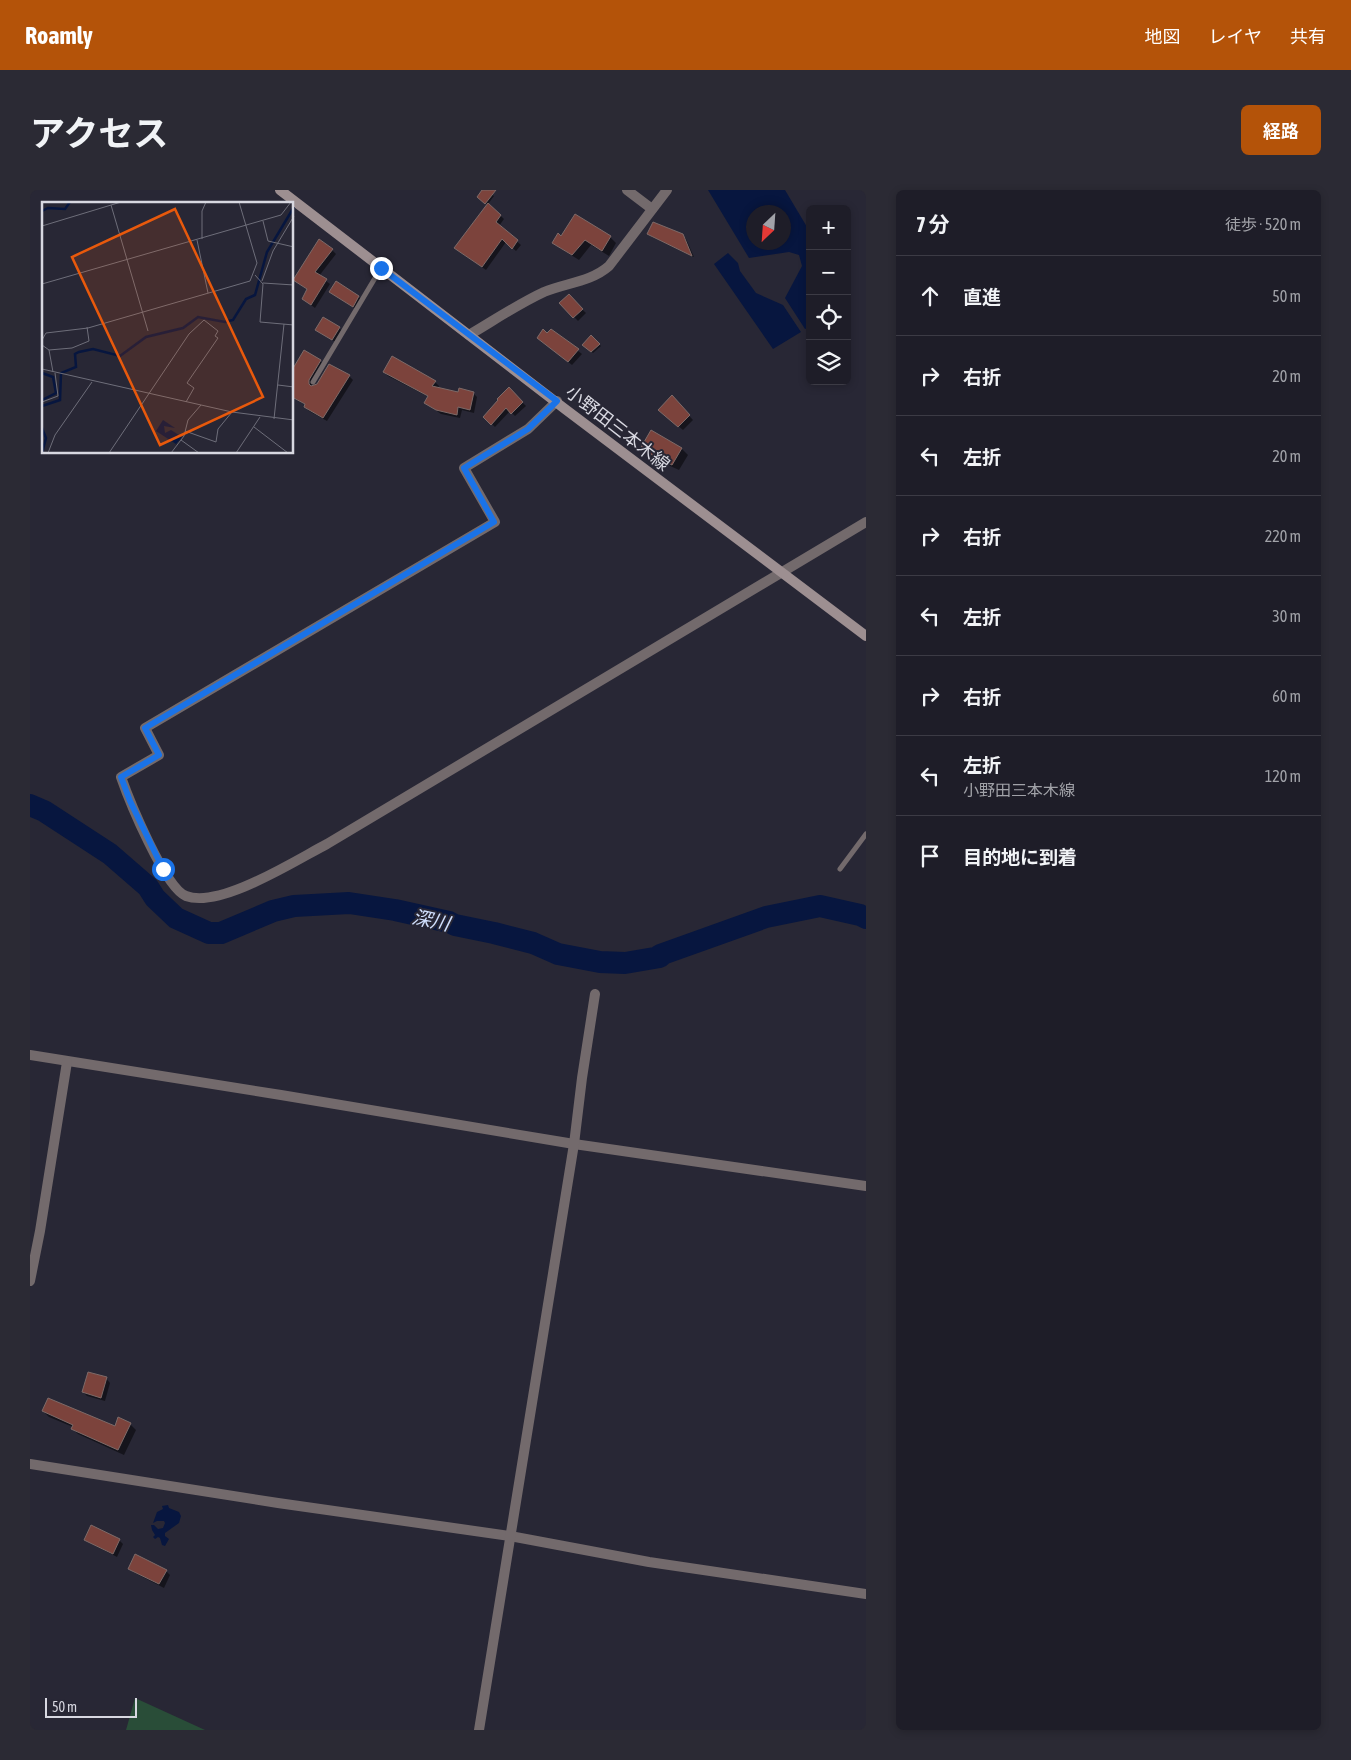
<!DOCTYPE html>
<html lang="ja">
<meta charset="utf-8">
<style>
body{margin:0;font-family:"Asap Condensed","Noto Sans JP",sans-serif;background:#2b2a34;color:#f1f3f6}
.controls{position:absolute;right:15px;top:15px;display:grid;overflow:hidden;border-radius:8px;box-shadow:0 2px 8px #0003}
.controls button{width:45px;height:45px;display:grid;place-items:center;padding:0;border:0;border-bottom:1px solid #3c3b45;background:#1e1d28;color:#f1f3f6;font:25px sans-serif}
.compass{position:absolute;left:716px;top:15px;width:45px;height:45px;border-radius:50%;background:#1e1d28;box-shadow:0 2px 8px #0003;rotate:205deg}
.scale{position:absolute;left:15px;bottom:12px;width:92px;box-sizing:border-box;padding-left:5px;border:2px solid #d8d8e1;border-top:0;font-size:14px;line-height:18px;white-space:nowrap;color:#d8d8e1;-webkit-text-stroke:4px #282735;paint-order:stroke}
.stop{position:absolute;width:15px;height:15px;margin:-11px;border:4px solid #1a73e8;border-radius:50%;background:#fff}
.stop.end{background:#1a73e8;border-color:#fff;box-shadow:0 1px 5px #0008}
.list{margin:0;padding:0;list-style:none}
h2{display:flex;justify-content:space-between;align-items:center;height:65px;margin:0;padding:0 20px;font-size:21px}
h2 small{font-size:16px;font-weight:400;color:#a1a2a8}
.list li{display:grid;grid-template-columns:32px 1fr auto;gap:15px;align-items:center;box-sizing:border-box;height:80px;padding:0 20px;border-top:1px solid #3c3b45}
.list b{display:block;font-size:19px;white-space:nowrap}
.list p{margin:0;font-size:16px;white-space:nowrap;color:#a1a2a8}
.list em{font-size:16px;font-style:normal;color:#a1a2a8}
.icon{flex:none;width:28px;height:28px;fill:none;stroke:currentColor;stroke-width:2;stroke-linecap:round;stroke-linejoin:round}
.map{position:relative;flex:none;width:836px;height:1540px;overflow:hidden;border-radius:8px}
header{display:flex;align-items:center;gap:30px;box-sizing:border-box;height:70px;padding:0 25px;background:#b45309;color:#fff}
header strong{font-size:24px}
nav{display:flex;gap:28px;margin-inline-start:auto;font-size:18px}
.intro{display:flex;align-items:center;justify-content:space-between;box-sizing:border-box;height:120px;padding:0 30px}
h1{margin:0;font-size:35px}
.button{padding:12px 22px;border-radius:8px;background:#b45309;color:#fff;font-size:18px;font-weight:700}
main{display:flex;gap:30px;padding:0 30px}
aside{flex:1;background:#1e1d28;border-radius:8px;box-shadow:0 2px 8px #0003}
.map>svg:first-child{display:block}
.green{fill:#294d38}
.water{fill:#07163f;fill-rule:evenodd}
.shadow{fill:#0007}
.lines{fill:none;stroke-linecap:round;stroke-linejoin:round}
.river{stroke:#07163f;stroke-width:22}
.building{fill:#7c433c;stroke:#7d6a68}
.service{stroke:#736a6c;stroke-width:5}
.minor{stroke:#736a6c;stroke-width:10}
.secondary{stroke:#9d8f91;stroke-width:10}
.route{stroke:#1a73e8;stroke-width:6}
.labels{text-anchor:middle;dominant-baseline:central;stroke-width:4;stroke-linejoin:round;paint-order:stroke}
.street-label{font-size:18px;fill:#d8d8e1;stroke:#282735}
.water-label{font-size:19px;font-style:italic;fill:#d2e1ff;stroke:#282735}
.inset-river{fill:none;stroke:#07163f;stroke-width:2.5}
.inset-road{fill:none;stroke:#6e6e7a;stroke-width:1}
.view{fill:#e8590c;fill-opacity:0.15;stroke:#e8590c;stroke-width:2.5}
.inset-edge{fill:none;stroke:#d8d8e1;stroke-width:2.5}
</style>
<header>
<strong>Roamly</strong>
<nav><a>地図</a><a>レイヤ</a><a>共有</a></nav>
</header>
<div class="intro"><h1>アクセス</h1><a class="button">経路</a></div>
<main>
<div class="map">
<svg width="836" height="1540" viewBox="0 0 836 1540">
<rect width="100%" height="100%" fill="#282735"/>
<path class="green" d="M105 1508 175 1540H96Z"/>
<g class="water">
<path d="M678 0H755L780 42V137L775 139 755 108 772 76 769 65 759 62 719 68ZM754 22V52H724V22Z"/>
<path d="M698 63 708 73 710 81 726 103 753 115 771 142 743 159 684 74Z"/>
<path d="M138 1315 139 1318 149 1322 151 1326 149 1333 135 1343V1346L139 1349 135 1356 132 1355 130 1348 128 1347 125 1349 123 1347 125 1345 122 1340 121 1335H124L128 1339 133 1338 135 1333 134 1331H127L123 1333 127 1322 133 1319 132 1316Z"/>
</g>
<g class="shadow">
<path d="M454 0 464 6 458 14 474 29 469 36 491 55 486 61 476 52 456 80 429 61 458 15 448 7Z"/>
<path d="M619 44 652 45 656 49 664 67 622 47Z"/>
<path d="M580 47 586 53 579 66 561 55 549 70 530 58 524 53 532 48Z"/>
<path d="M302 60 306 64 289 86 300 94 285 118 273 109 278 100 264 90Z"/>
<path d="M304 105 329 107 332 110 326 119Z"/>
<path d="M538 106 556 123 548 131 531 113Z"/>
<path d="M309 138 313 142 307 153 287 140Z"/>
<path d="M521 140 552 164 542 175 512 151Z"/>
<path d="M561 147 571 156 563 163 554 155Z"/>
<path d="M290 171 294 175 282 197 319 186 323 190 297 231 279 221 275 217 276 215 262 207V182Z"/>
<path d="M354 182 405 192 409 196 407 199 429 204 443 203 447 207 444 223 432 220 430 228 411 224 396 213 399 207 358 186Z"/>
<path d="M479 199 496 216 485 226 480 221 465 237 455 227Z"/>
<path d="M642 207 663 230 653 240 634 224Z"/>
<path d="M621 242 652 259 658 265 649 280 618 266 612 259Z"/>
<path d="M76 1188 80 1193 75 1211 57 1206 53 1202Z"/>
<path d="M13 1221 85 1238 100 1234 106 1240 94 1265 48 1244 42 1238 43 1237 19 1227Z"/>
<path d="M56 1349 89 1350 93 1354 87 1367 60 1353Z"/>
<path d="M99 1378 136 1381 140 1385 134 1398 103 1382Z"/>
</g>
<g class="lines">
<path class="river" d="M0 615 14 621 80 664 118 697 125 708 146 728 179 743H191L243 721 264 716 319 713 365 720 419 732 425 735 464 743 503 753 528 764 570 772 595 773 630 767V765L736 727 790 716 830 725 836 728"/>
</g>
<g class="building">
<path d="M452 0H466L455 14 447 7Z"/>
<path d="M458 13 471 25 466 32 488 50 482 59 472 49 452 77 424 58Z"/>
<path d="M545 24 581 46 572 61 555 50 542 65 522 53 528 43 531 46Z"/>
<path d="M623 32 653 44 662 66 617 44Z"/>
<path d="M289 49 303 59 285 82 297 89 281 115 272 109 277 99 263 90Z"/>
<path d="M306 91 329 106 323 117 299 102Z"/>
<path d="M539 104 553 119 543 128 529 113Z"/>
<path d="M293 127 310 137 302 150 285 140Z"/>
<path d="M513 139 517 143 521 139 549 159 538 172 507 148Z"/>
<path d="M561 145 570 154 561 162 552 155Z"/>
<path d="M274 160 291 170 279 190V194L281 196 287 194 299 174 320 185 293 228 274 217 275 214 262 207V180Z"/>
<path d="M362 166 406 191 402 196 428 202 429 198 444 202 440 220 428 217 427 225 406 220 394 213 398 206 353 182Z"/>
<path d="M479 197 493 212 481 224 476 218 461 235 453 227 468 210 467 209Z"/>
<path d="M642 205 660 225 648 237 628 220Z"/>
<path d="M621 240 652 258 642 275 610 259Z"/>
<path d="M58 1182 77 1187 71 1208 52 1202Z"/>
<path d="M18 1208 85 1236 88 1227 101 1233 88 1260 41 1239 43 1235 12 1221Z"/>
<path d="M61 1335 90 1349 83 1364 54 1350Z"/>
<path d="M105 1364 137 1380 129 1394 98 1379Z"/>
</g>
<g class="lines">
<g class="service">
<path d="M283 192 351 78"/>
<path d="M810 679 836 644"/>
</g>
<g class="minor">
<path d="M597 0 622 19"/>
<path d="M439 145C463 131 488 114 514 102 535 93 561 92 579 76L637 0"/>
<path d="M527 211 498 239 434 278 465 332 115 538 129 565 91 587C99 610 135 698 156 706 190 719 266 670 297 654L836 332"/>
<path d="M0 865 251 905 544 954 836 996"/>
<path d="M0 1091 10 1041 37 872"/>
<path d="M0 1274 248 1313 480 1346 619 1372 836 1404"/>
<path d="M449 1540 544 954 552 888 565 804"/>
</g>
<path class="secondary" d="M250 0 535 219 836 446"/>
</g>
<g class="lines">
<path class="route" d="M133 679 100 611 91 587 129 565 115 538 464 332 434 278 498 239 527 211 351 78"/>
</g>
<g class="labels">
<g class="street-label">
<text transform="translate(588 238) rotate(38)">小野田三本木線</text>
</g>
<g class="water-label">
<text transform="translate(401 730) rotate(12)">深川</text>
</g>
</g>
<g transform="translate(12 12)">
<rect width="251" height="251" fill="#282735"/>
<path d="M121 218 133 226 122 224 123 231 129 228 140 235 134 242 114 229Z" fill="#07163f"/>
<path class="inset-river" d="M0 9 6 6 23 7 28 0M0 171 11 175 14 191 0 198M0 204 18 198 19 171 34 165 33 152 37 150 51 147 78 154 104 135 141 126 156 115 183 120 191 118 204 97 213 93 225 50 252 5M0 226 4 236 0 251"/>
<path class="inset-road" d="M69 3 106 129M221 19 226 39 252 45M0 24 79 0M160 37V9L164 0M155 38 166 91M213 73 221 82 218 120 252 123M220 79 231 49 252 14M221 81 252 83M0 82 239 13 249 0M0 138 4 131 46 126 208 79 215 61 197 0M0 143 7 148 11 170M7 148 30 146 47 139 45 125M0 167 190 210 252 218M236 183 252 185M0 200 16 194 13 171M232 217 242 122M212 225 246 251M143 229 174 240 176 227 190 210M139 238 157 251M6 251 13 233 50 180M67 251 147 132 162 118 176 129 173 134 176 136 145 181 152 186 144 200M129 251 142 234 146 218 159 203M194 251 218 215"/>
<path class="view" d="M133 7 221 195 118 243 30 55Z"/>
<rect width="251" height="251" class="inset-edge"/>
</g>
</svg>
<div class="controls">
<button>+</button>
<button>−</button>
<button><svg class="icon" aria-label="locate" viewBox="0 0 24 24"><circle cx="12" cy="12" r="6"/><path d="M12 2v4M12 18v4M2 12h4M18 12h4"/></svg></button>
<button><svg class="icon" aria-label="layers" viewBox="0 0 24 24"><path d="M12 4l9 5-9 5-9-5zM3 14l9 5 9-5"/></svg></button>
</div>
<svg class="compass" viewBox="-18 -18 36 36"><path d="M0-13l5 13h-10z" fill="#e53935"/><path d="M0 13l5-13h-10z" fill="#a1a2a8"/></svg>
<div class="scale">50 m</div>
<div class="stop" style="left:133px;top:679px"></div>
<div class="stop end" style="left:351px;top:78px"></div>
</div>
<aside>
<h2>7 分<small>徒歩 · 520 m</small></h2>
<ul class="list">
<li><svg class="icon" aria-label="ahead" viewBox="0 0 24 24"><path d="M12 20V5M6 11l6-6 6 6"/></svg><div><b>直進</b></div><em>50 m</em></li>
<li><svg class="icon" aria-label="right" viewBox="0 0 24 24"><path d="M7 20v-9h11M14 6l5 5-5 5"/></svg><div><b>右折</b></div><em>20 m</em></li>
<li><svg class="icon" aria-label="left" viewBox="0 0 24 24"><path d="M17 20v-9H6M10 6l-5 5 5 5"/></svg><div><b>左折</b></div><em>20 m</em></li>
<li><svg class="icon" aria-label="right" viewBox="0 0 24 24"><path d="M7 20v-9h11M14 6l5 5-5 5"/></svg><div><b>右折</b></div><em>220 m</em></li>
<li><svg class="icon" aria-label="left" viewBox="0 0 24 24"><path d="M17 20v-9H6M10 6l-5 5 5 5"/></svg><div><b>左折</b></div><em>30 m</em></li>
<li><svg class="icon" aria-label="right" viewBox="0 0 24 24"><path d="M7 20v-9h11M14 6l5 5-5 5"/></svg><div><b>右折</b></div><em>60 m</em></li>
<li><svg class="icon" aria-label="left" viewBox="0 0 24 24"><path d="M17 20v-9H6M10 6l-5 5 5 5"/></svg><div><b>左折</b><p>小野田三本木線</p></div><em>120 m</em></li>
<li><svg class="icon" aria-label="arrive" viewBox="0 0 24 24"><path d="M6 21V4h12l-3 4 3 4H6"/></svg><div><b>目的地に到着</b></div></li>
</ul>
</aside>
</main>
